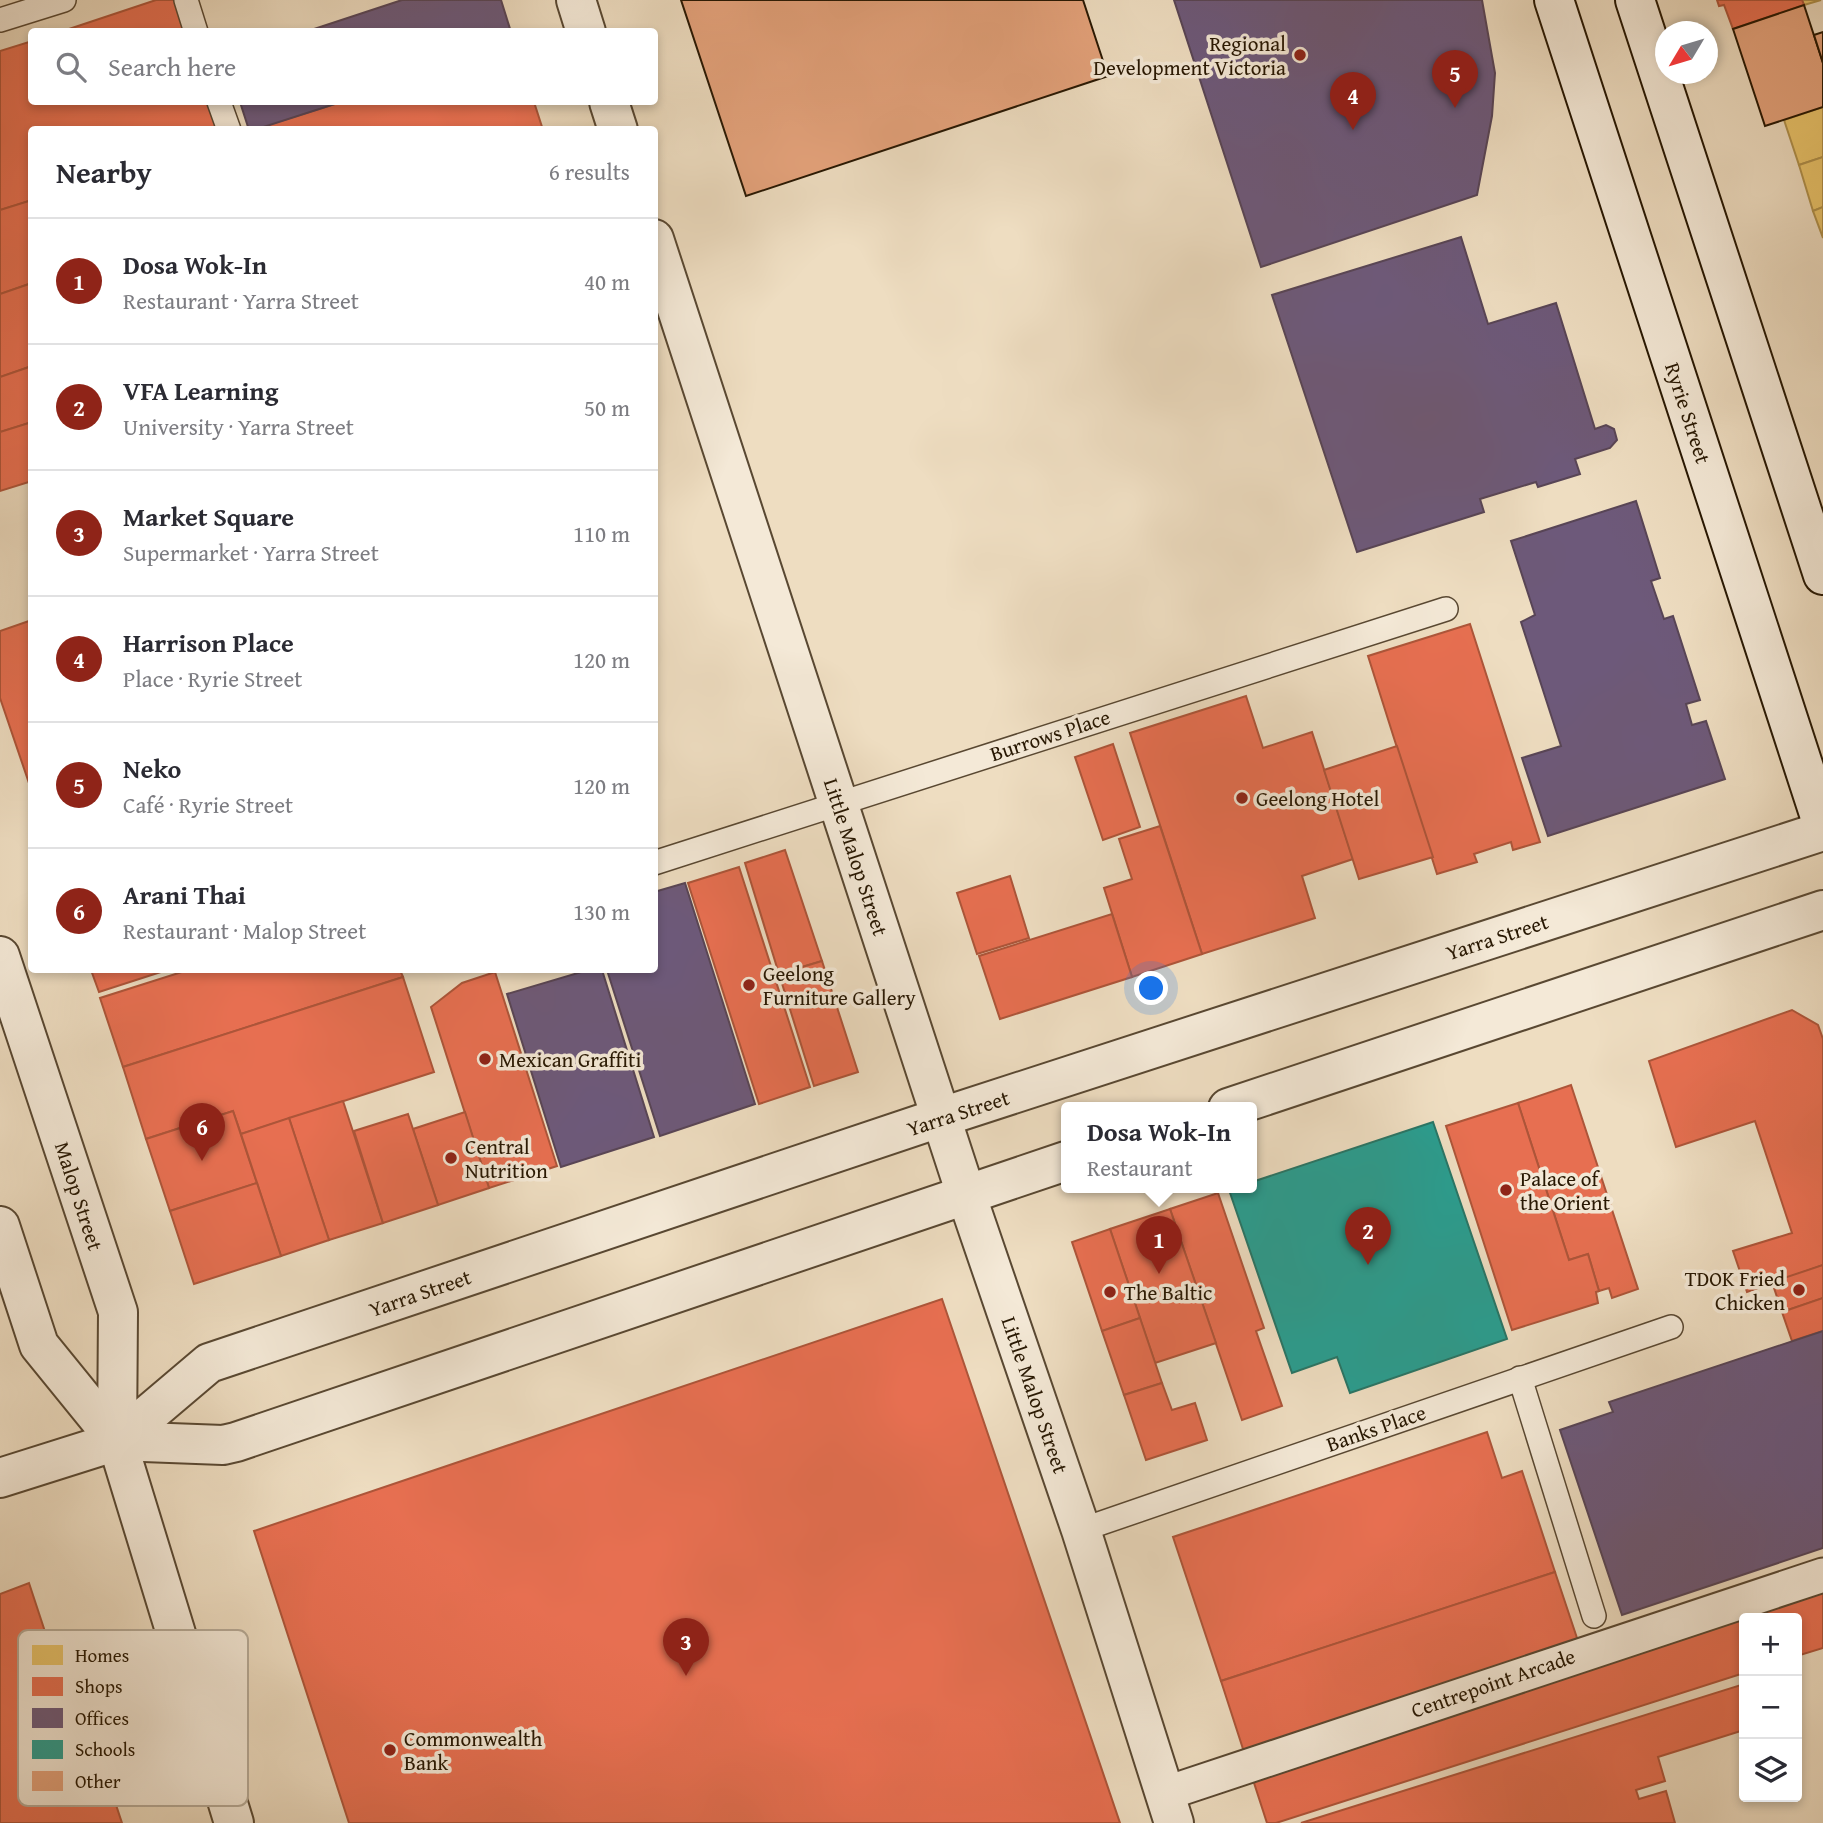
<!DOCTYPE html>
<meta charset="utf-8">
<style>
body{margin:0;font-family:"Gentium Book Plus",serif;background:#f7f7f7;color:#2b2b33}
.controls{position:absolute;right:21px;bottom:21px;display:grid;overflow:hidden;border-radius:7px;box-shadow:0 4px 10px #0003}
.controls button{width:63px;height:63px;display:grid;place-items:center;padding:0;border:0;border-bottom:2px solid #e1e1e2;background:#fff;color:#2b2b33;font:35px sans-serif}
.compass{position:absolute;left:1655px;top:21px;width:63px;height:63px;border-radius:50%;background:#fff;box-shadow:0 4px 10px #0003;rotate:232deg}
.you{position:absolute;left:1152px;top:989px;width:24px;height:24px;margin:-18px;border:5px solid #fff;border-radius:50%;background:#1a73e8;box-shadow:0 0 0 10px #1a73e833}
.badge{display:grid;place-items:center;width:46px;height:46px;border-radius:50%;background:#8f2418;color:#fff;font-size:23px;font-weight:700}
.pin{position:absolute;translate:-50% -58px;filter:drop-shadow(0 2px 4px #0008)}
.pin::after{content:'';position:absolute;top:37px;width:24px;height:21px;background:inherit;clip-path:polygon(0 0,100% 0,50% 100%)}
.popup{position:absolute;left:1061px;top:1102px;width:196px;height:91px;box-sizing:border-box;display:grid;place-content:center;border-radius:7px;background:#fff;filter:drop-shadow(0 2px 5px #0005);font-size:23px;white-space:nowrap;color:#7c7c81}
.popup b{font-size:26px;color:#2b2b33}
.popup::after{content:'';position:absolute;left:50%;top:100%;margin-left:-14px;border:14px solid transparent;border-top-color:#fff}
.list{margin:0;padding:0;list-style:none}
h2{display:flex;justify-content:space-between;align-items:center;height:91px;margin:0;padding:0 28px;font-size:30px}
h2 small{font-size:23px;font-weight:400;color:#7c7c81}
.list li{display:grid;grid-template-columns:46px 1fr auto;gap:21px;align-items:center;box-sizing:border-box;height:126px;padding:0 28px;border-top:2px solid #e1e1e2}
.list b{display:block;font-size:26px;white-space:nowrap}
.list p{margin:0;font-size:23px;white-space:nowrap;color:#7c7c81}
.list em{font-size:23px;font-style:normal;color:#7c7c81}
.icon{flex:none;width:38px;height:38px;fill:none;stroke:currentColor;stroke-width:2;stroke-linecap:round;stroke-linejoin:round}
.map{position:relative;flex:none;width:1823px;height:1823px;overflow:hidden}
.search{position:absolute;background:#fff;box-shadow:0 4px 10px #0003;left:28px;top:28px;width:630px;height:77px;display:flex;align-items:center;gap:18px;box-sizing:border-box;padding:0 24px;border-radius:7px;color:#7c7c81;font-size:26px}
.panel{position:absolute;background:#fff;box-shadow:0 4px 10px #0003;left:28px;top:126px;width:630px;height:847px;border-radius:7px}
.map>svg:first-child{display:block}
.homes{fill:#e9c46a;stroke:#af904b;stroke-width:2}
.shops{fill:#e76f51;stroke:#ad5539;stroke-width:2}
.offices{fill:#6d597a;stroke:#584556;stroke-width:2}
.schools{fill:#2a9d8f;stroke:#297565;stroke-width:2}
.building{fill:#e4a27b;stroke:#271702;stroke-width:2}
.lines{fill:none;stroke-linecap:round;stroke-linejoin:round}
.service-casing{stroke:#594832;stroke-width:26}
.pedestrian-casing{stroke:#594832;stroke-width:37}
.minor-casing{stroke:#594832;stroke-width:42}
.tertiary-casing{stroke:#594832;stroke-width:42}
.secondary-casing{stroke:#271702;stroke-width:42}
.service{stroke:#f4e9d7;stroke-width:23}
.pedestrian{stroke:#f4e9d7;stroke-width:33}
.minor{stroke:#f4e9d7;stroke-width:38}
.tertiary{stroke:#f4e9d7;stroke-width:38}
.secondary{stroke:#f4e9d7;stroke-width:38}
.poi-dot{fill:#8f2418;stroke:#f4e9d7;stroke-width:2.5}
.labels{text-anchor:middle;dominant-baseline:central;stroke-width:7;stroke-linejoin:round;paint-order:stroke}
.poi-label{font-size:21px;fill:#271702;stroke:#f4e9d7;text-anchor:start}
.street-label{font-size:21px;fill:#271702;stroke:#f4e9d7}
.key{fill:#f4e9d7;stroke:#b6aa97;stroke-width:2}
.key-label{font-size:19px;fill:#271702}
</style>
<div class="map">
<svg width="1823" height="1823" viewBox="0 0 1823 1823">
<rect width="100%" height="100%" fill="#eeddc1"/>
<filter id="stains"><feTurbulence type="fractalNoise" baseFrequency=".00286" numOctaves="4"/><feColorMatrix values="0 0 0 0 .2 0 0 0 0 .09 0 0 0 0 .02 0 0 0 .5 -.17"/></filter>
<radialGradient id="worn" r=".72"><stop offset=".6" stop-color="#630" stop-opacity="0"/><stop offset="1" stop-color="#630" stop-opacity=".3"/></radialGradient>
<g class="homes">
<path d="M1802 0H1821L1804 5Z"/>
<path d="M1823 107V157L1799 165 1784 120Z"/>
<path d="M1823 157V207L1813 211 1799 165Z"/>
<path d="M1823 207V238L1813 211Z"/>
</g>
<g class="shops">
<path d="M156 0H175L185 32H60Z"/>
<path d="M1717 0H1802L1804 5 1733 29 1724 5 1719 6Z"/>
<path d="M32 41V102H208L217 130H32V200L0 210V51Z"/>
<path d="M341 102H534L543 130 255 129Z"/>
<path d="M32 200V283L0 294V210Z"/>
<path d="M32 283V366L0 377V294Z"/>
<path d="M32 366V422L0 432V377Z"/>
<path d="M32 422V481L0 491V432Z"/>
<path d="M32 620V792L0 698V631Z"/>
<path d="M1470 624 1540 842 1513 850 1511 842 1474 854 1477 862 1437 874 1368 656Z"/>
<path d="M1246 696 1263 748 1312 732 1353 859 1302 876 1315 918 1202 954 1130 733Z"/>
<path d="M1113 744 1140 827 1103 840 1075 757Z"/>
<path d="M1397 746 1433 857 1359 879 1324 770Z"/>
<path d="M1160 826 1202 954 1132 977 1104 888 1132 879 1119 839Z"/>
<path d="M785 850 822 961 779 974 745 863Z"/>
<path d="M739 867 810 1087 759 1104 688 883Z"/>
<path d="M1010 876 1029 938 977 954 957 893Z"/>
<path d="M1112 914 1132 977 1000 1019 979 956Z"/>
<path d="M822 961 858 1072 814 1086 779 974Z"/>
<path d="M91 970H167L99 992Z"/>
<path d="M188 970H400L403 977 123 1067 100 998Z"/>
<path d="M495 972 557 1166 489 1188 431 1007 462 983Z"/>
<path d="M403 977 434 1072 241 1134 233 1111 146 1139 123 1067Z"/>
<path d="M1792 1010 1818 1025 1823 1039V1265L1747 1292 1733 1251 1792 1233 1755 1121 1676 1147 1649 1061Z"/>
<path d="M1571 1085 1638 1289 1612 1298 1609 1288 1599 1291 1588 1254 1569 1260 1518 1103Z"/>
<path d="M343 1101 383 1223 329 1240 289 1118Z"/>
<path d="M1518 1103 1569 1260 1588 1254 1599 1291 1596 1292 1598 1303 1512 1330 1446 1126Z"/>
<path d="M233 1111 257 1183 170 1211 146 1139Z"/>
<path d="M465 1112 489 1188 438 1205 413 1129Z"/>
<path d="M408 1114 438 1205 383 1223 354 1131Z"/>
<path d="M289 1118 329 1240 281 1256 241 1134Z"/>
<path d="M257 1183 281 1256 194 1284 170 1211Z"/>
<path d="M1218 1193 1264 1328 1256 1331 1282 1406 1242 1420 1170 1209Z"/>
<path d="M1170 1209 1216 1343 1155 1363 1110 1229Z"/>
<path d="M1110 1229 1140 1318 1102 1331 1072 1242Z"/>
<path d="M1823 1265V1298L1782 1312 1772 1282Z"/>
<path d="M1823 1298V1331L1792 1341 1782 1312Z"/>
<path d="M942 1299 1120 1823H349L254 1531Z"/>
<path d="M1140 1318 1162 1383 1124 1395 1102 1331Z"/>
<path d="M1162 1383 1172 1410 1195 1403 1207 1440 1146 1460 1124 1395Z"/>
<path d="M1487 1432 1502 1478 1522 1471 1555 1572 1221 1681 1173 1537Z"/>
<path d="M1555 1572 1582 1653 1823 1576V1648L1797 1656V1618H1744V1673L1276 1823H1267L1221 1681Z"/>
<path d="M29 1583 55 1662 67 1657 122 1823H0V1594Z"/>
<path d="M1744 1684V1730L1658 1757 1665 1781 1636 1790 1639 1799 1666 1791 1675 1823H1301Z"/>
</g>
<g class="offices">
<path d="M402 0H501L511 32H305Z"/>
<path d="M1174 0H1482L1495 73 1492 116 1477 195 1261 267Z"/>
<path d="M240 102H341L254 130H249Z"/>
<path d="M1461 237 1488 324 1556 303 1595 429 1606 425 1614 429 1617 440 1610 448 1575 459 1580 474 1538 487 1536 482 1480 499 1484 512 1357 552 1272 295Z"/>
<path d="M1636 501 1660 578 1651 581 1664 619 1673 616 1700 700 1686 704 1692 725 1706 721 1725 779 1548 836 1522 758 1561 746 1521 622 1535 615 1511 541Z"/>
<path d="M685 883 755 1104 660 1136 607 970H654V892Z"/>
<path d="M588 970H602L654 1137 561 1167 507 994Z"/>
<path d="M1823 1331V1548L1622 1615 1560 1430 1613 1412 1609 1402Z"/>
</g>
<path class="schools" d="M1433 1122 1507 1339 1350 1393 1337 1357 1292 1373 1229 1190 1252 1188V1182Z"/>
<g class="building">
<path d="M681 0H1083L1108 76 746 196Z"/>
<path d="M1804 5 1823 63V107L1765 126 1733 29Z"/>
<path d="M1823 32V63L1814 35Z"/>
</g>
<g class="lines">
<defs>
<g id="service">
<path d="M186 0 196 32"/>
<path d="M0 20 64 0"/>
<path d="M219 102 229 130"/>
<path d="M654 863 1446 609"/>
<path d="M1520 1378 1594 1616"/>
<path d="M1081 1530 1671 1327"/>
</g>
<path id="pedestrian" d="M1164 1794 1823 1575"/>
<g id="minor">
<path d="M576 0 586 32"/>
<path d="M609 102 618 130"/>
<path d="M654 239 966 1194 1081 1530 1174 1823"/>
</g>
<g id="tertiary">
<path d="M0 956 118 1312 117 1441 234 1823"/>
<path d="M1228 1108 1823 910"/>
<path d="M0 1226 39 1345 117 1441"/>
<path d="M117 1441 209 1363 942 1117 1823 831"/>
<path d="M0 1478 117 1441 223 1445 236 1442 1066 1161"/>
</g>
<g id="secondary">
<path d="M1554 0 1823 826"/>
<path d="M1635 0 1823 575"/>
</g>
</defs>
<use href="#service" class="service-casing"/>
<use href="#pedestrian" class="pedestrian-casing"/>
<use href="#minor" class="minor-casing"/>
<use href="#tertiary" class="tertiary-casing"/>
<use href="#secondary" class="secondary-casing"/>
<use href="#service" class="service"/>
<use href="#pedestrian" class="pedestrian"/>
<use href="#minor" class="minor"/>
<use href="#tertiary" class="tertiary"/>
<use href="#secondary" class="secondary"/>
</g>
<g class="poi-dot">
<circle cx="1300" cy="55" r="7"/>
<circle cx="1242" cy="798" r="7"/>
<circle cx="749" cy="985" r="7"/>
<circle cx="485" cy="1059" r="7"/>
<circle cx="451" cy="1158" r="7"/>
<circle cx="1506" cy="1190" r="7"/>
<circle cx="1799" cy="1290" r="7"/>
<circle cx="1110" cy="1292" r="7"/>
<circle cx="390" cy="1750" r="7"/>
</g>
<g class="labels">
<g class="poi-label">
<text x="1286" y="43" text-anchor="end">Regional<tspan x="1286" dy="24">Development Victoria</tspan></text>
<text x="1256" y="798">Geelong Hotel</text>
<text x="763" y="973">Geelong<tspan x="763" dy="24">Furniture Gallery</tspan></text>
<text x="499" y="1059">Mexican Graffiti</text>
<text x="465" y="1146">Central<tspan x="465" dy="24">Nutrition</tspan></text>
<text x="1520" y="1178">Palace of<tspan x="1520" dy="24">the Orient</tspan></text>
<text x="1785" y="1278" text-anchor="end">TDOK Fried<tspan x="1785" dy="24">Chicken</tspan></text>
<text x="1124" y="1292">The Baltic</text>
<text x="404" y="1738">Commonwealth<tspan x="404" dy="24">Bank</tspan></text>
</g>
<g class="street-label">
<text transform="translate(1688 413) rotate(72)">Ryrie Street</text>
<text transform="translate(1050 735) rotate(-18)">Burrows Place</text>
<text transform="translate(856 857) rotate(72)">Little Malop Street</text>
<text transform="translate(1497 937) rotate(-18)">Yarra Street</text>
<text transform="translate(958 1113) rotate(-18)">Yarra Street</text>
<text transform="translate(79 1196) rotate(72)">Malop Street</text>
<text transform="translate(420 1293) rotate(-19)">Yarra Street</text>
<text transform="translate(1035 1395) rotate(71)">Little Malop Street</text>
<text transform="translate(1376 1428) rotate(-19)">Banks Place</text>
<text transform="translate(1493 1683) rotate(-19)">Centrepoint Arcade</text>
</g>
</g>
<rect x="18" y="1630" width="230" height="176" rx="10" class="key"/>
<rect x="32" y="1645" width="31" height="20" fill="#e9c46a"/>
<rect x="32" y="1677" width="31" height="19" fill="#e76f51"/>
<rect x="32" y="1708" width="31" height="20" fill="#6d597a"/>
<rect x="32" y="1740" width="31" height="19" fill="#2a9d8f"/>
<rect x="32" y="1771" width="31" height="20" fill="#e4a27b"/>
<g class="key-label">
<text x="75" y="1662">Homes</text>
<text x="75" y="1693">Shops</text>
<text x="75" y="1725">Offices</text>
<text x="75" y="1756">Schools</text>
<text x="75" y="1788">Other</text>
</g>
<rect width="100%" height="100%" filter="url(#stains)"/>
<rect width="100%" height="100%" fill="url(#worn)"/>
</svg>
<div class="controls">
<button>+</button>
<button>−</button>
<button><svg class="icon" aria-label="layers" viewBox="0 0 24 24"><path d="M12 4l9 5-9 5-9-5zM3 14l9 5 9-5"/></svg></button>
</div>
<svg class="compass" viewBox="-18 -18 36 36"><path d="M0-13l5 13h-10z" fill="#e53935"/><path d="M0 13l5-13h-10z" fill="#7c7c81"/></svg>
<div class="you"></div>
<div class="pin badge" style="left:1159px;top:1274px">1</div>
<div class="popup"><b>Dosa Wok-In</b>Restaurant</div>
<div class="pin badge" style="left:1368px;top:1265px">2</div>
<div class="pin badge" style="left:686px;top:1676px">3</div>
<div class="pin badge" style="left:1353px;top:130px">4</div>
<div class="pin badge" style="left:1455px;top:108px">5</div>
<div class="pin badge" style="left:202px;top:1161px">6</div>
<div class="search"><svg class="icon" aria-label="search" viewBox="0 0 24 24"><circle cx="10" cy="10" r="6"/><path d="M15 15l6 6"/></svg>Search here</div>
<section class="panel">
<h2>Nearby<small>6 results</small></h2>
<ul class="list">
<li><span class="badge">1</span><div><b>Dosa Wok-In</b><p>Restaurant · Yarra Street</p></div><em>40 m</em></li>
<li><span class="badge">2</span><div><b>VFA Learning</b><p>University · Yarra Street</p></div><em>50 m</em></li>
<li><span class="badge">3</span><div><b>Market Square</b><p>Supermarket · Yarra Street</p></div><em>110 m</em></li>
<li><span class="badge">4</span><div><b>Harrison Place</b><p>Place · Ryrie Street</p></div><em>120 m</em></li>
<li><span class="badge">5</span><div><b>Neko</b><p>Café · Ryrie Street</p></div><em>120 m</em></li>
<li><span class="badge">6</span><div><b>Arani Thai</b><p>Restaurant · Malop Street</p></div><em>130 m</em></li>
</ul>
</section>
</div>
